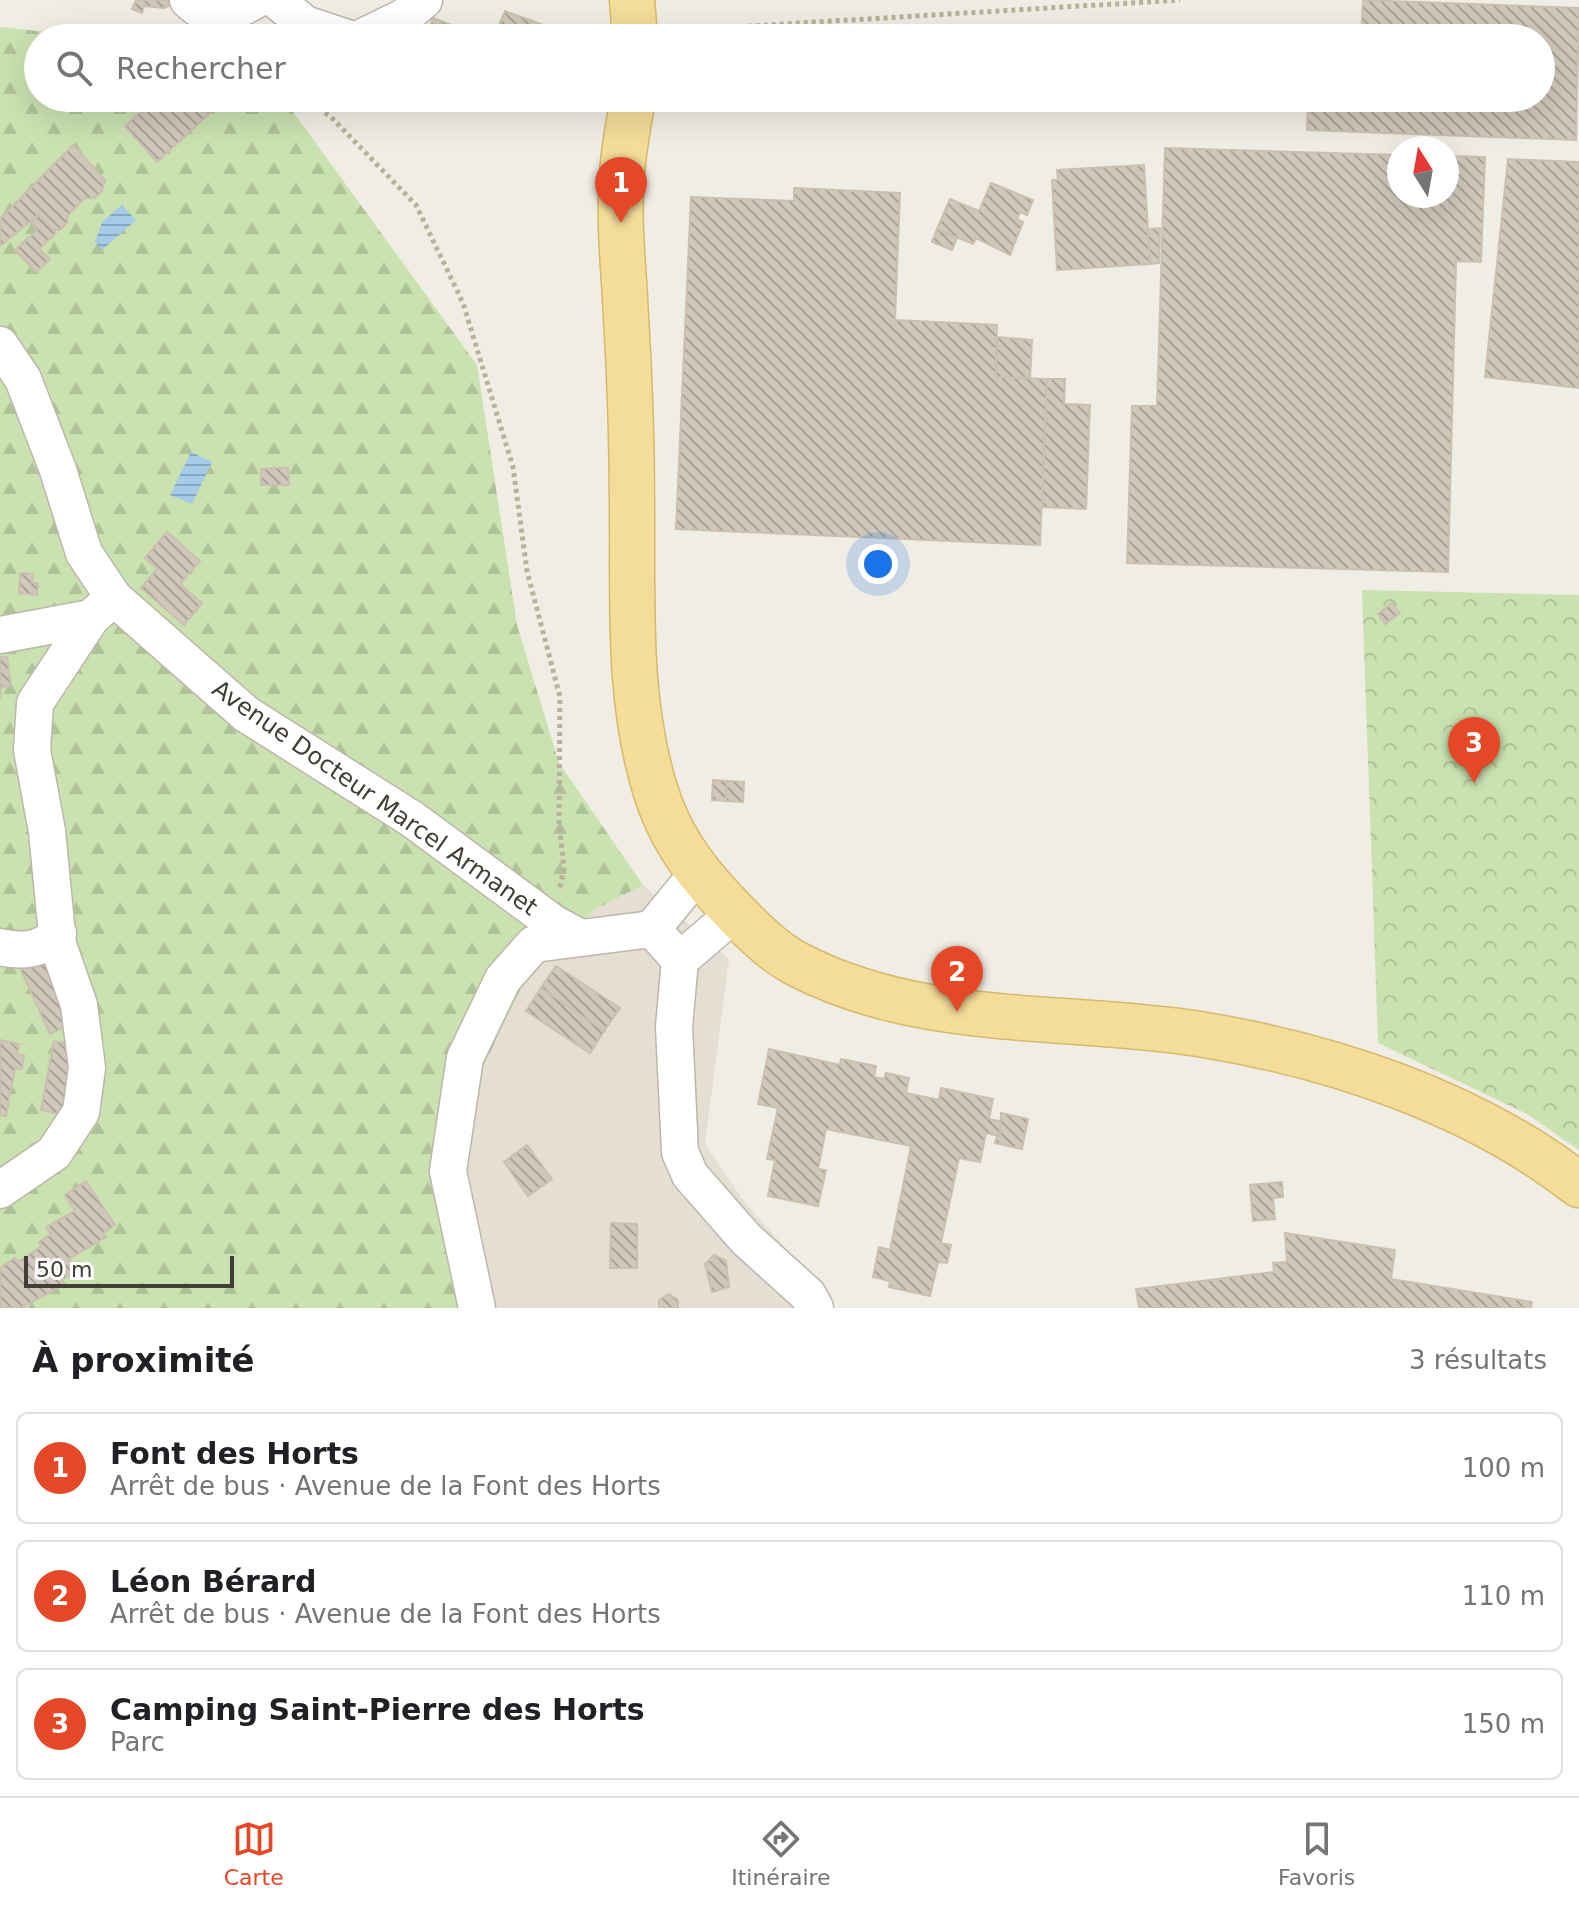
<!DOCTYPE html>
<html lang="fr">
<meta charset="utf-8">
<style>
body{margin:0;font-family:"DejaVu Sans",sans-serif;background:#f6f6f6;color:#202124}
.compass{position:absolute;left:1387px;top:136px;width:72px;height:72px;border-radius:50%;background:#fff;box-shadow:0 8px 32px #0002;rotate:349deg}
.scale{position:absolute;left:24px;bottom:20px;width:210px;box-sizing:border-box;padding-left:8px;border:4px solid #423d35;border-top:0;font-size:22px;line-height:28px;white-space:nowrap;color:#423d35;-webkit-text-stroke:6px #fff;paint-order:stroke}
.you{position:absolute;left:878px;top:564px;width:28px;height:28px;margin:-20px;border:6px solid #fff;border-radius:50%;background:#1a73e8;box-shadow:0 0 0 12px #1a73e833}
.badge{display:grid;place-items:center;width:52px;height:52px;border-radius:50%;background:#e54826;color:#fff;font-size:26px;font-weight:700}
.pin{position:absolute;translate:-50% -66px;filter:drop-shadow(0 2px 4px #0008)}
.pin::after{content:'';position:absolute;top:42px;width:28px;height:24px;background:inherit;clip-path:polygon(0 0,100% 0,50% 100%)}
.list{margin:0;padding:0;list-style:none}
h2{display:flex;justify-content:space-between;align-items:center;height:104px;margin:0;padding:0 32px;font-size:34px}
h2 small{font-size:26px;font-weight:400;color:#757577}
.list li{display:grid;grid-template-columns:52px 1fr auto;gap:24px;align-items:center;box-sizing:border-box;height:112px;margin:0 16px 16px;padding:0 16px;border:2px solid #e0e0e0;border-radius:12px}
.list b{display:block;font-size:30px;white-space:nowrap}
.list p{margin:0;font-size:26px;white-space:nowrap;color:#757577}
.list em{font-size:26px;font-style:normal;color:#757577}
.icon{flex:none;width:44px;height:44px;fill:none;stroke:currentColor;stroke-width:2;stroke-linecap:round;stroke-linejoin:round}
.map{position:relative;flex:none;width:1579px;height:1308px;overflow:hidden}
.search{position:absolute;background:#fff;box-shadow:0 8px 32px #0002;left:24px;right:24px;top:24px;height:88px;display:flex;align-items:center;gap:20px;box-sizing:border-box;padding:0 28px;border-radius:44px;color:#757577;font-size:30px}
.sheet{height:488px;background:#fff}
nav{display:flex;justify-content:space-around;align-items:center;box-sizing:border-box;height:112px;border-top:2px solid #e0e0e0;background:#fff;font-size:22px;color:#757577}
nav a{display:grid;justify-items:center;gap:4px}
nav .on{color:#e54826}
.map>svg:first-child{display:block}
.residential{fill:#e4dfd2}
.forest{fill:url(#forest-firs)}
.park{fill:url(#park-crowns)}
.water{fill:url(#water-rules)}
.building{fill:url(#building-back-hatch);stroke:#cbc0af;stroke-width:2}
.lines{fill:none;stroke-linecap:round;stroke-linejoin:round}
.minor-casing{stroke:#bdb7ab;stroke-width:39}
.major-casing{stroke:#d7b96b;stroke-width:47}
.path{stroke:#bbb09a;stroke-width:5;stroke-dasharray:4 4;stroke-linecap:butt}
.minor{stroke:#fff;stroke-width:36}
.major{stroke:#f4dc99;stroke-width:44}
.labels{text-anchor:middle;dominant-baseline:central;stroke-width:8;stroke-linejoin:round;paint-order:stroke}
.street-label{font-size:24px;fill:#423d35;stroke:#fff}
</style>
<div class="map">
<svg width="1579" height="1308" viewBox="0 0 1579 1308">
<defs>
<pattern id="forest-firs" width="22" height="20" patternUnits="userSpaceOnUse" patternTransform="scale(2)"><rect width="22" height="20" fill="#cae1b0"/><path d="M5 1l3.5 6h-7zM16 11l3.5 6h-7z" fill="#afc298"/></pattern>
<pattern id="park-crowns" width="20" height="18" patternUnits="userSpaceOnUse" patternTransform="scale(2)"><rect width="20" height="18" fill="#cae1b0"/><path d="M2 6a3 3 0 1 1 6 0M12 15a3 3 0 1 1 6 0" fill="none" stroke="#afc298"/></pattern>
<pattern id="water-rules" width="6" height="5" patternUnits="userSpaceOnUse" patternTransform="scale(2)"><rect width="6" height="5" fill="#a5cbe8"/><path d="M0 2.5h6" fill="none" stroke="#88a6bd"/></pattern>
<pattern id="building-back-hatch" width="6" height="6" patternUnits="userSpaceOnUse" patternTransform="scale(2)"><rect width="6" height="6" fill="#d0c8bb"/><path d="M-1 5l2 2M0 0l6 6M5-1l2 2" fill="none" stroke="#aaa499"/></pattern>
</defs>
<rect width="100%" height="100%" fill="#f0ede4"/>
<path class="residential" d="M643 885 729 959 705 1144 745 1203 827 1294 833 1308H493L466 1180 483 1068 521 989 545 957 594 910Z"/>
<path class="forest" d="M0 27 103 38H38V98H283L477 365 517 625 559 763 643 885 594 910 545 957 521 989 483 1068 466 1180 493 1308H0Z"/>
<path class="park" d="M1362 590 1579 595V1150L1527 1114 1378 1043Z"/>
<g class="water">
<path d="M122 205 136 220 102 250 95 242 102 222Z"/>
<path d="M191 452 212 462 192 504 170 495Z"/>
</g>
<g class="building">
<path d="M136 0H183L164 8 144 6 142 13 132 9Z"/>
<path d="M1363 0 1579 8 1576 140 1307 130 1308 98H1541V38H1361Z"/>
<path d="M505 11 568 34 566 38H494Z"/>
<path d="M433 18 476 34 474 38H426Z"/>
<path d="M145 98H219L222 102 157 162 125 126 150 103Z"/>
<path d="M73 145 105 180 102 191 95 198H85L68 215 67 223 60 230H52L38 215 0 246V219Z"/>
<path d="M1165 148 1399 155V196H1447V156L1485 157 1481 262 1456 261 1448 572 1127 563 1132 406H1157Z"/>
<path d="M1508 159 1579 162V388L1485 377Z"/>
<path d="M1144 165 1150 264 1057 270 1052 180H1058L1057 170Z"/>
<path d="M991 183 1033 200 1027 215 1020 212 1017 219 1023 222 1010 255 976 238 973 244 937 229 950 199 979 211Z"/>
<path d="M794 188 900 193 895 320 997 325 996 377 1047 379 1040 545 676 529 691 197 794 201Z"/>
<path d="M38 215 56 233 39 249 50 259 36 272 15 250 37 230 30 222Z"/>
<path d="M1160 228 1159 263 1150 264 1148 229Z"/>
<path d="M937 229 957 238 952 250 932 242Z"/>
<path d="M997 337 1032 340 1030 378 996 377Z"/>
<path d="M1047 379H1065L1064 404 1090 405 1086 509 1042 507Z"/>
<path d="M273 468H288L289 485H261V469Z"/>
<path d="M167 532 200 561 180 584 202 603 184 625 141 588 157 569 145 558Z"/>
<path d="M20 573 33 574 32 583H38L37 595 19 593Z"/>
<path d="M1392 603 1400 613 1385 624 1378 614Z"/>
<path d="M0 657H7L11 686 1 687 0 699Z"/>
<path d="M713 780 727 781 726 801 712 800Z"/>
<path d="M727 781 744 782 743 802 726 801Z"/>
<path d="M43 959 73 1023 50 1034 21 970Z"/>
<path d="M556 966 620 1008 604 1031 541 988Z"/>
<path d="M541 988 604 1031 590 1053 526 1011Z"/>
<path d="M0 1040 19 1044 17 1054 24 1055 22 1069 15 1068 6 1116 0 1115Z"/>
<path d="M54 1041 79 1046 65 1115 41 1110Z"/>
<path d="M769 1049 840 1065 841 1059 876 1066 874 1077 884 1079 886 1073 909 1078 906 1093 939 1100 941 1088 993 1099 989 1119 1003 1122 1000 1136 986 1133 980 1162 959 1158 941 1243 951 1245 947 1263 938 1262 930 1296 889 1287 890 1281 873 1277 879 1247 890 1250 911 1146 826 1129 818 1169 826 1170 818 1206 768 1196 775 1160 767 1159 778 1108 758 1104Z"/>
<path d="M1001 1113 1028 1119 1022 1149 995 1143 997 1135 1000 1136Z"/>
<path d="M527 1145 552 1179 528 1196 504 1162Z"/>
<path d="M86 1181 115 1225 103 1233 106 1237 69 1259 77 1270 62 1280 65 1284 21 1308H0V1268L15 1258 18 1262 42 1246 39 1242 51 1234 46 1227 75 1211 65 1195Z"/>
<path d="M1282 1182 1283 1197 1273 1198 1275 1219 1253 1221 1250 1185Z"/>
<path d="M611 1223 637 1224V1268H610Z"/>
<path d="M1285 1233 1395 1250 1391 1279 1532 1302 1531 1308H1139L1136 1289 1274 1272 1273 1263 1287 1262Z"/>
<path d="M714 1255 726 1261 729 1287 712 1292 705 1264Z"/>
<path d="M669 1294 678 1300V1308H659V1300Z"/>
</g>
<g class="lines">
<defs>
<g id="minor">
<path d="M188 0C213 24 228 15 256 0"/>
<path d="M276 0 305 24 347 38"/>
<path d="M361 38 404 17 424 0"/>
<path d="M0 345 23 379 58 470 84 553 114 598 246 714 412 819 553 923 579 937"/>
<path d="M0 635 91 618 101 609"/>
<path d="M652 929 698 873"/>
<path d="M0 947C22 952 42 951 58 933"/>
<path d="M680 960 674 1027 680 1152 690 1175 746 1239 808 1295 815 1308"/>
<path d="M680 960 735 913"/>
<path d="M0 1190 54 1153 81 1112 87 1068 79 1005 58 945 47 831 32 750 35 703 91 618"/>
<path d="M477 1308 448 1171 465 1058 503 979 534 944 652 929 680 960"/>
</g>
<g id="major">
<path d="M632 0 635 38"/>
<path d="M633 98C629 124 623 150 622 176 618 223 624 270 626 317 630 381 632 445 632 510 633 603 627 698 655 789 668 833 692 867 723 900 743 921 769 949 795 963 919 1029 1064 1013 1199 1034 1330 1055 1473 1102 1579 1185"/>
</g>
</defs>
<use href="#minor" class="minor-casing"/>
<use href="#major" class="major-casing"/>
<g class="path">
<path d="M668 31 1180 0"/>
<path d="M306 98 333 119 416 205 463 303 513 467 527 571 560 697 559 821 564 870 559 891"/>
</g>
<use href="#minor" class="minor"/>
<use href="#major" class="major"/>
</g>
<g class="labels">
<g class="street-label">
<text transform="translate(375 798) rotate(35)">Avenue Docteur Marcel Armanet</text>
</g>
</g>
</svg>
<svg class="compass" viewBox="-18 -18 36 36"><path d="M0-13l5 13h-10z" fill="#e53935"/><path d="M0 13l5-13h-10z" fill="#757577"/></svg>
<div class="scale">50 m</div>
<div class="you"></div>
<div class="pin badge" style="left:621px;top:223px">1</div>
<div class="pin badge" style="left:957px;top:1012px">2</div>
<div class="pin badge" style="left:1474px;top:783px">3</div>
<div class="search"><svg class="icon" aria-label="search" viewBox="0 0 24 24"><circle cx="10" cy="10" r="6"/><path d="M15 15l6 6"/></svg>Rechercher</div>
</div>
<section class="sheet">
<h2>À proximité<small>3 résultats</small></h2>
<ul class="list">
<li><span class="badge">1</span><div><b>Font des Horts</b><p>Arrêt de bus · Avenue de la Font des Horts</p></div><em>100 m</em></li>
<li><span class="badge">2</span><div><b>Léon Bérard</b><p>Arrêt de bus · Avenue de la Font des Horts</p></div><em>110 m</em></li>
<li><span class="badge">3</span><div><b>Camping Saint-Pierre des Horts</b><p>Parc</p></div><em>150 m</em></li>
</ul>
</section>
<nav>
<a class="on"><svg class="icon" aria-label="map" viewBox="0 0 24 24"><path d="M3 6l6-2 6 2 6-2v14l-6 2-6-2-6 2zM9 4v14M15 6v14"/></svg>Carte</a>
<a><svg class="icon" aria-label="directions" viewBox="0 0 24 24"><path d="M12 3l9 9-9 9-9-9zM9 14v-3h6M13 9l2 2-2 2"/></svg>Itinéraire</a>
<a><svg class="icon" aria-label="saved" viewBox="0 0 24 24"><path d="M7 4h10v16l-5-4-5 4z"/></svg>Favoris</a>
</nav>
